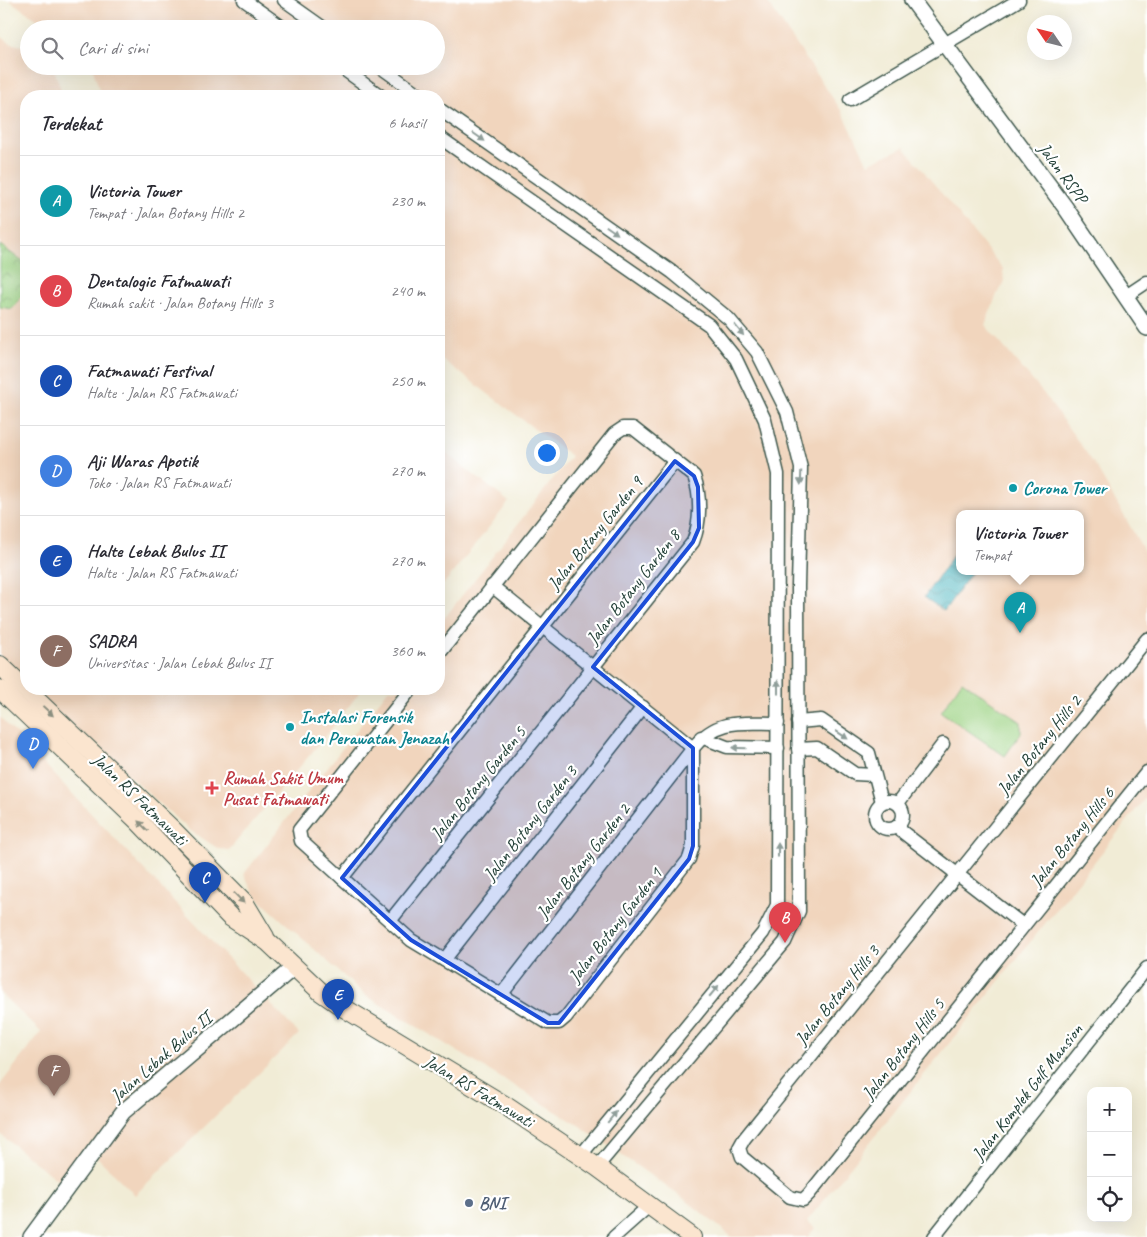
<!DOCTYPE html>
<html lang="id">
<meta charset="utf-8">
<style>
body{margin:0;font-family:Caveat,sans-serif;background:#f7f7f7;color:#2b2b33}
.controls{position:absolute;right:15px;bottom:15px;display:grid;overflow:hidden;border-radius:10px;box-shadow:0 5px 20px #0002}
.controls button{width:45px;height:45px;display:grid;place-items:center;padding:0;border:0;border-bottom:1px solid #e1e1e2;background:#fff;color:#2b2b33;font:25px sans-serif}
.compass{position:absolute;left:1027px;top:15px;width:45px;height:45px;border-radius:50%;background:#fff;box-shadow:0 5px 20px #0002;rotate:305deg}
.you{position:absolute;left:546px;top:452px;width:18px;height:18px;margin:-12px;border:4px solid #fff;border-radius:50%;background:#1a73e8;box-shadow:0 0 0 8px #1a73e833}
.badge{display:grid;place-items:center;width:32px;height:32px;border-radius:50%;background:#0f766e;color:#fff;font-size:16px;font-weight:700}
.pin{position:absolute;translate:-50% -41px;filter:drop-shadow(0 1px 2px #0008)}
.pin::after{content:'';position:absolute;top:26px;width:18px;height:15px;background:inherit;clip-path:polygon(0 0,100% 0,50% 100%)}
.popup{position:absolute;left:956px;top:510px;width:128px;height:65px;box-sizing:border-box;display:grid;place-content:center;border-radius:10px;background:#fff;filter:drop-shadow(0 1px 4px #0005);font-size:16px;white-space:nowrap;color:#7c7c81}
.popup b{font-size:19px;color:#2b2b33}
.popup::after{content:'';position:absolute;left:50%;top:100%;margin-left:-10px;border:10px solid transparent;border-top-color:#fff}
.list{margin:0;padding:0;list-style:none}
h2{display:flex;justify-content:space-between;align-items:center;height:65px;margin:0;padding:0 20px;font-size:21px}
h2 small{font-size:16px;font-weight:400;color:#7c7c81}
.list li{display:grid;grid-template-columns:32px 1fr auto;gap:15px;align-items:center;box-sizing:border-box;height:90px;padding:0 20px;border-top:1px solid #e1e1e2}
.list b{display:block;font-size:19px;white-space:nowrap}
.list p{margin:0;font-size:16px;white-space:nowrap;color:#7c7c81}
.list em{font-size:16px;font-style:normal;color:#7c7c81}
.icon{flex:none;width:28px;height:28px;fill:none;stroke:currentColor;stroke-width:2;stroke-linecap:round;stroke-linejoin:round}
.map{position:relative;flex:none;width:1147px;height:1237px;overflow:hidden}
.search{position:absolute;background:#fff;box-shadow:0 5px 20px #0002;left:20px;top:20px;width:425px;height:55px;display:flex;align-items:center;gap:12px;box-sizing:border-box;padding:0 18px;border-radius:28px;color:#7c7c81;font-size:19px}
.panel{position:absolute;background:#fff;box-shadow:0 5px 20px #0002;left:20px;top:90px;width:425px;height:605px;border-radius:20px}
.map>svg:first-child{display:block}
.built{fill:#f1d5bd;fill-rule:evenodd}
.park{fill:url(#park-crowns);stroke:#5e885c}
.garden{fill:#9dd384;stroke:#5e885c}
.water{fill:url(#water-waves);stroke:#307778}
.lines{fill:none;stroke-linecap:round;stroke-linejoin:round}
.minor-casing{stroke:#3e574c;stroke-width:15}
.tertiary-casing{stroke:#3e574c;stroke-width:18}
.secondary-casing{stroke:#3e574c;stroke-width:20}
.minor{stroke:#fff;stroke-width:12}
.tertiary{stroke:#fff;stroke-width:15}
.secondary{stroke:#fbe5cf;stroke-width:18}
.oneway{fill:#8f9e9a}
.oneway2{fill:#8d9182}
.marked{fill:#1d4ed8;fill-opacity:0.2;stroke:#1d4ed8;stroke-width:4;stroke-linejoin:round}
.culture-dot{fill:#0f9aa8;stroke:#fff;stroke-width:2}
.health-dot{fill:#e0444e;stroke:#fff;stroke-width:2}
.service-dot{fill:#5c6f8a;stroke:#fff;stroke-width:2}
.labels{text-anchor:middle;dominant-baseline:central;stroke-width:4.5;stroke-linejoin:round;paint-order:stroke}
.street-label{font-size:18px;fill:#1f3d34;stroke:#fff}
.culture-label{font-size:18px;font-weight:bold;fill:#0d838f;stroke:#fff;text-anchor:start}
.health-label{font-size:18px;font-weight:bold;fill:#be3a42;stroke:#fff;text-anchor:start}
.service-label{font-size:18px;font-weight:bold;fill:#4e5e75;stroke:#fff;text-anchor:start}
</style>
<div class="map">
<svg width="1147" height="1237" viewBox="0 0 1147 1237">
<defs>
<pattern id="park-crowns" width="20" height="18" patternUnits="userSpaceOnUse" patternTransform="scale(1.25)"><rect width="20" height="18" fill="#9dd384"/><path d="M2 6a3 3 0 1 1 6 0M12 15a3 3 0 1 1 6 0" fill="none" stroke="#7fac6d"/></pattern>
<pattern id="water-waves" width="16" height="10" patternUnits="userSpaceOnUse" patternTransform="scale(1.25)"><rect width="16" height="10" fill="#42b1bb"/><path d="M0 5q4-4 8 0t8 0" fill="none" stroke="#379199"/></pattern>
</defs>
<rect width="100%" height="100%" fill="#fff"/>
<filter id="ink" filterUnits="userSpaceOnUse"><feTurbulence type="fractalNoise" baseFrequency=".02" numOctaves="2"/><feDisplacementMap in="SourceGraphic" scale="10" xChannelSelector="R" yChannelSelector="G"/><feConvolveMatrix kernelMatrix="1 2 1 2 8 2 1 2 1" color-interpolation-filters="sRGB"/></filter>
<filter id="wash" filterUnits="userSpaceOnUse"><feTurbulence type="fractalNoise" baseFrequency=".0096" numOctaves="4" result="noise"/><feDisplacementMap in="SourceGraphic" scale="20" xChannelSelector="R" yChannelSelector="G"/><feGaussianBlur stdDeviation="1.12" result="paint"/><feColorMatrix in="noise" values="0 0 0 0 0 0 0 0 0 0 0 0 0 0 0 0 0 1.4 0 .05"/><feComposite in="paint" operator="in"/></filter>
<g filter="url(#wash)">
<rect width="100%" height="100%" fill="#f1ecd6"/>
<g class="built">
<path d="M9 0H766L843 113 868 164 904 147 1003 269 1004 284 997 294 985 325 1044 394 1095 465 1147 556V796L807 1221 815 1228 808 1237H732L687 1201 580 1126 365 995 254 895 244 874 389 689H439V625L571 456 439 357V96H101L92 66H436V29H51ZM960 514H1080V572H960Z"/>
<path d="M0 36 10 43 29 48V66H53L63 96H26V685L0 661Z"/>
<path d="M439 448 509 502 439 590Z"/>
<path d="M31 689H362L325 737 229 850 219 849 191 831Z"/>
<path d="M0 717 299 1034 135 1195 89 1149 61 1183 0 1134V1085L41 1032 0 993Z"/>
</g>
<path class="park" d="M0 245 26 264V291L12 309 0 307Z"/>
<path class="garden" d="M962 681 1021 722V733L1005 756 941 712Z"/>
<path class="water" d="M959 547 960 572H972L944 611 924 597Z"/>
</g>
<g filter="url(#ink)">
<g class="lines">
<defs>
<g id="minor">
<path d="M244 0 285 29"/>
<path d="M284 0 325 29"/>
<path d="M339 66 381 96"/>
<path d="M379 66 421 96"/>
<path d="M850 100 1019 0"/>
<path d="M439 109 672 272 729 319 757 352 787 412 801 468 798 586 799 911 785 942 597 1167"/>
<path d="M439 137 709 325 736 359 765 420 778 474 777 905 763 933 581 1155"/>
<path d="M1126 296 1147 282"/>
<path d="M492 586 693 748C717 717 744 723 778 723"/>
<path d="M1147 639 744 1139 739 1148 742 1157 790 1197 803 1200 809 1194 1147 772"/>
<path d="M411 689 299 830 301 841 411 940 548 1023H559L566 1017 689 859 693 846V748"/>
<path d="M798 722 821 720 869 753 882 802"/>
<path d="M701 737 727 747 778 748"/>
<path d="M798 749 817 748 855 774 873 775"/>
<circle cx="889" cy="815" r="14"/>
<path d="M898 803 943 744"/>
<path d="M896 827 1023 925"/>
<path d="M342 878 675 461"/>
<path d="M390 921 693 542C701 522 701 496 694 476L633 428H623L614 434 439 654"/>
<path d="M444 960 643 707"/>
<path d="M501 995 693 748"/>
<path d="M614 1237 650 1205"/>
<path d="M934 1237 1147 968"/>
</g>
<g id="tertiary">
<path d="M912 0 1065 207 1147 328"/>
<path d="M31 1237 123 1112 294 967"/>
</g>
<g id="secondary">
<path d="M0 665 173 830 244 902 265 937"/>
<path d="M0 689 139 822 230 917 268 942 321 992 344 1008 506 1106 597 1167 692 1237"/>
</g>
</defs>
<use href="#minor" class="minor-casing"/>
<use href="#tertiary" class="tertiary-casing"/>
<use href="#secondary" class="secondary-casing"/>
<use href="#minor" class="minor"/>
<use href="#tertiary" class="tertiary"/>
<use href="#secondary" class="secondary"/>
</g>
<defs><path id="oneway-solid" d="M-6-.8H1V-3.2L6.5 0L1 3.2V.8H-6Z" transform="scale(1.25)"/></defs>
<g class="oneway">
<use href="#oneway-solid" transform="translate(479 137) rotate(35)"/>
<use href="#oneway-solid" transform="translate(612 230) rotate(35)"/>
<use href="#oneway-solid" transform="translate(739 330) rotate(50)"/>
<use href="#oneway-solid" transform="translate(801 478) rotate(92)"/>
<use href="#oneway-solid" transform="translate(778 687) rotate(-90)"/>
<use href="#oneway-solid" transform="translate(842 735) rotate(34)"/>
<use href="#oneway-solid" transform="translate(739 748) rotate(-179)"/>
<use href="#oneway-solid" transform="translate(778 850) rotate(-90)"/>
<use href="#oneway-solid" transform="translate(714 991) rotate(-50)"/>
<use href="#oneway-solid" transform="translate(612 1117) rotate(-51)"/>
</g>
<g class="oneway2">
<use href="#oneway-solid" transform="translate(48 711) rotate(43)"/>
<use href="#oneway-solid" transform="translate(143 826) rotate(-135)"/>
<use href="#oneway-solid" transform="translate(239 898) rotate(46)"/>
</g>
</g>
<path class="marked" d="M675 461 694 476 698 487 699 528 693 542 593 667 693 748V846L689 859 559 1023H548L411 940 342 878Z"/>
<g class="culture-dot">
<circle cx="1013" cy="488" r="5"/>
<circle cx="290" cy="727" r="5"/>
</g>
<path class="health-dot" d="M209.5 780.5h5v5h5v5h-5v5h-5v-5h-5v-5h5z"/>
<circle class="service-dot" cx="469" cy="1203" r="5"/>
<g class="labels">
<g class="street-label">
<text transform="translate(1063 173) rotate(54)">Jalan RSPP</text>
<text transform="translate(595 533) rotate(-51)">Jalan Botany Garden 9</text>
<text transform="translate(633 587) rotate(-52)">Jalan Botany Garden 8</text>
<text transform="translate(1039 745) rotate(-51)">Jalan Botany Hills 2</text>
<text transform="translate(478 783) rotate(-51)">Jalan Botany Garden 5</text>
<text transform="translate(140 799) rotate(44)">Jalan RS Fatmawati</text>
<text transform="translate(530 823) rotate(-52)">Jalan Botany Garden 3</text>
<text transform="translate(1072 837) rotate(-51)">Jalan Botany Hills 6</text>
<text transform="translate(583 861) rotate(-52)">Jalan Botany Garden 2</text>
<text transform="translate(615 925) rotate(-52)">Jalan Botany Garden 1</text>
<text transform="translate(837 995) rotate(-51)">Jalan Botany Hills 3</text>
<text transform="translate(903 1049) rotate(-52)">Jalan Botany Hills 5</text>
<text transform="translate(161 1057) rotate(-41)">Jalan Lebak Bulus II</text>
<text transform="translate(479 1091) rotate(31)">Jalan RS Fatmawati</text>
<text transform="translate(1027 1092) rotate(-52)">Jalan Komplek Golf Mansion</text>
</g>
<g class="culture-label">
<text x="1023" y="488">Corona Tower</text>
<text x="300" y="717">Instalasi Forensik<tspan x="300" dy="21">dan Perawatan Jenazah</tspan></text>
</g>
<g class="health-label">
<text x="223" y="778">Rumah Sakit Umum<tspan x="223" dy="21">Pusat Fatmawati</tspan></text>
</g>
<g class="service-label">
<text x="479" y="1203">BNI</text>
</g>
</g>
</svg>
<div class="controls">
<button>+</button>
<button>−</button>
<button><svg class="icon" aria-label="locate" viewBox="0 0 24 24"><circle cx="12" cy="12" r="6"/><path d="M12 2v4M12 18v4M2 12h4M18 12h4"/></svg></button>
</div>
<svg class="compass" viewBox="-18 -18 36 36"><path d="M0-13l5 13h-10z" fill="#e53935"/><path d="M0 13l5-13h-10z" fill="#7c7c81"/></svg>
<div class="you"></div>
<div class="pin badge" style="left:1020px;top:633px;background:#0f9aa8">A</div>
<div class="popup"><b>Victoria Tower</b>Tempat</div>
<div class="pin badge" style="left:785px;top:943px;background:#e0444e">B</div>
<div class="pin badge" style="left:205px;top:903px;background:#1a4fb4">C</div>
<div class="pin badge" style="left:33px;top:769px;background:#3f7fe0">D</div>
<div class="pin badge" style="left:338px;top:1020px;background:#1a4fb4">E</div>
<div class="pin badge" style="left:54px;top:1096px;background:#8d6e63">F</div>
<div class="search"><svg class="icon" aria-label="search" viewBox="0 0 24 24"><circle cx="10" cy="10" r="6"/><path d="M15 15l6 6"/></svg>Cari di sini</div>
<section class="panel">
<h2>Terdekat<small>6 hasil</small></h2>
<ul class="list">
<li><span class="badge" style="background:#0f9aa8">A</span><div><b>Victoria Tower</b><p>Tempat · Jalan Botany Hills 2</p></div><em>230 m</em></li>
<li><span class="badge" style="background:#e0444e">B</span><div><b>Dentalogic Fatmawati</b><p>Rumah sakit · Jalan Botany Hills 3</p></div><em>240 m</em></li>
<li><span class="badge" style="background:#1a4fb4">C</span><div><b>Fatmawati Festival</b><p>Halte · Jalan RS Fatmawati</p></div><em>250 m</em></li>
<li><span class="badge" style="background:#3f7fe0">D</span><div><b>Aji Waras Apotik</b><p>Toko · Jalan RS Fatmawati</p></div><em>270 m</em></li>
<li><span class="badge" style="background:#1a4fb4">E</span><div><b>Halte Lebak Bulus II</b><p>Halte · Jalan RS Fatmawati</p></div><em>270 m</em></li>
<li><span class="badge" style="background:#8d6e63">F</span><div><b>SADRA</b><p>Universitas · Jalan Lebak Bulus II</p></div><em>360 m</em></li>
</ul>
</section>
</div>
